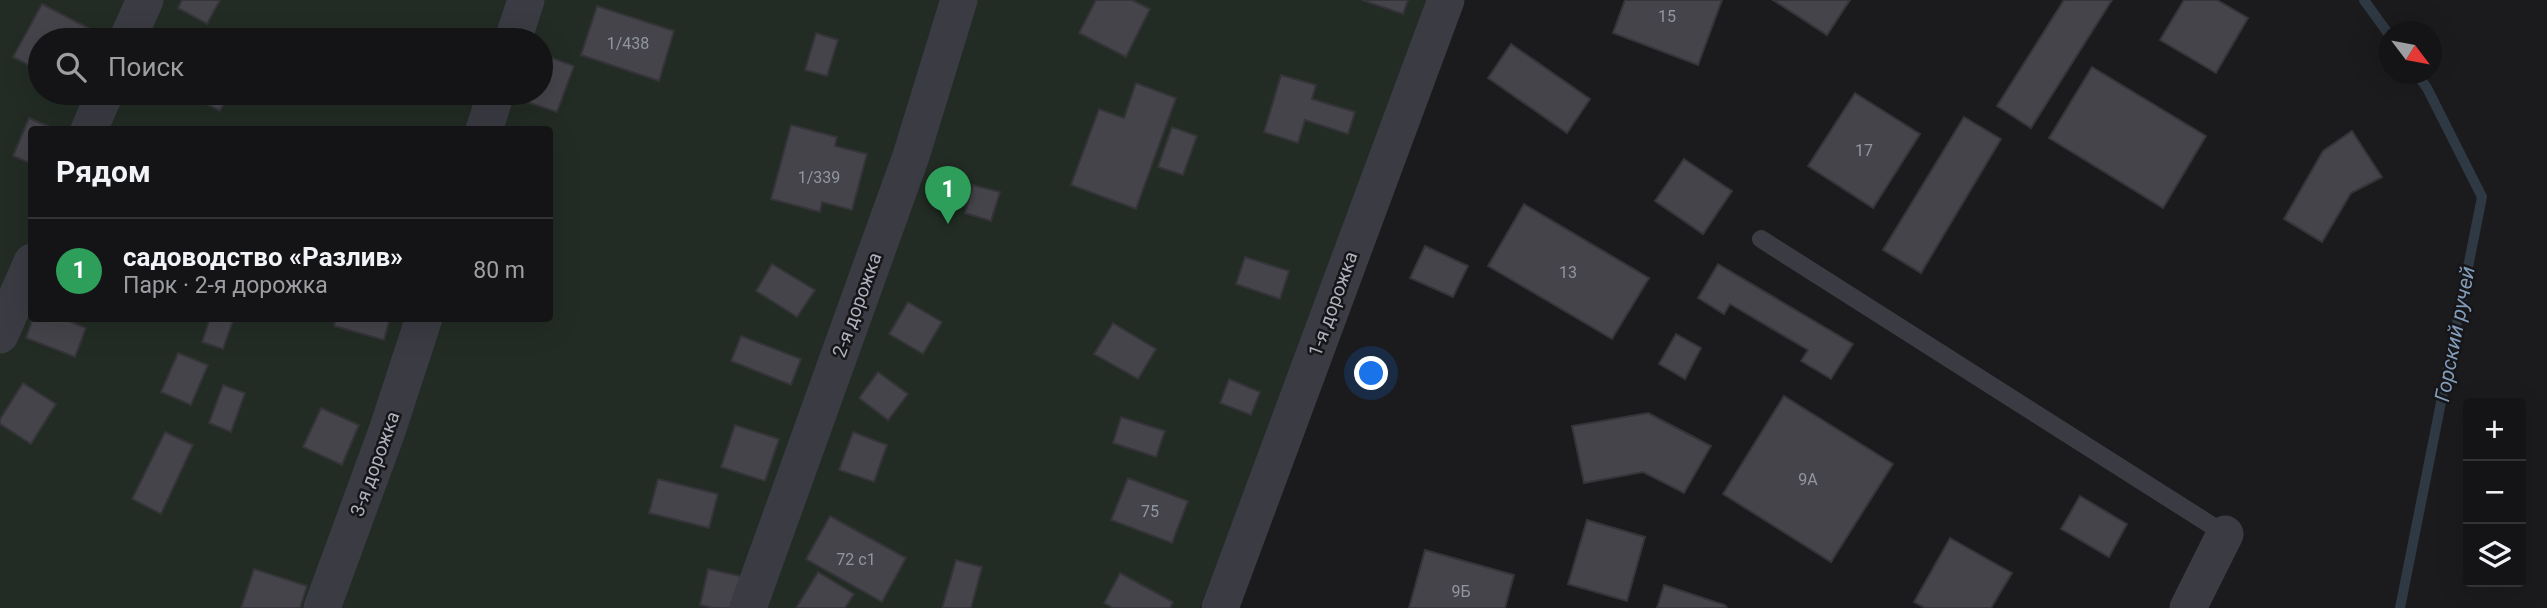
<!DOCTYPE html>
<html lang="ru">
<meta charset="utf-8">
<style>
body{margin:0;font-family:Roboto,sans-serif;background:#1d1d1f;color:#f1f3f6}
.controls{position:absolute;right:21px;bottom:21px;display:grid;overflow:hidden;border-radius:7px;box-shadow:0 7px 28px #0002}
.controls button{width:63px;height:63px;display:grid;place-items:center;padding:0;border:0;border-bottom:2px solid #333335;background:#141416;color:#f1f3f6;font:35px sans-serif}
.compass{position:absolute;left:2379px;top:21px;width:63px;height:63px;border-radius:50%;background:#141416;box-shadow:0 7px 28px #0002;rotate:122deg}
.you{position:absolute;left:1372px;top:374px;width:24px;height:24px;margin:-18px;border:5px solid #fff;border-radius:50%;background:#1a73e8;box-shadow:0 0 0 10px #1a73e833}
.badge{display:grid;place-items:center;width:46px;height:46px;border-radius:50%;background:#ffc431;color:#fff;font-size:23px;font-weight:700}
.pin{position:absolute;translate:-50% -58px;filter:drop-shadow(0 2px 4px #0008)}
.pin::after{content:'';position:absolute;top:37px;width:24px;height:21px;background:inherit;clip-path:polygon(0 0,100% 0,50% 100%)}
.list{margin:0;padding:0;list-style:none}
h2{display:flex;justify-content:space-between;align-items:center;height:91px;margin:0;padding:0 28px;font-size:30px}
h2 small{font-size:23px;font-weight:400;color:#9d9ea1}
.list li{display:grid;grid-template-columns:46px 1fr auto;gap:21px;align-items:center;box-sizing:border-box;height:105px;padding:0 28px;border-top:2px solid #333335}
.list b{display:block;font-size:26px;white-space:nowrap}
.list p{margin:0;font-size:23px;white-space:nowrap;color:#9d9ea1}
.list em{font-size:23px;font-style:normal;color:#9d9ea1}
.icon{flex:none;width:38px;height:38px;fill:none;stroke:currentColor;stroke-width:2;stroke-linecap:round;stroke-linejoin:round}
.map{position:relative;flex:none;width:2547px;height:608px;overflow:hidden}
.search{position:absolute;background:#141416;box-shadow:0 7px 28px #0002;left:28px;top:28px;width:525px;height:77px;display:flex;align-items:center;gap:18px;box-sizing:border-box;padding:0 24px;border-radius:38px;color:#9d9ea1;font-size:26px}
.panel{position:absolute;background:#141416;box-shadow:0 7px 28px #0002;left:28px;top:126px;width:525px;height:196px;border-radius:7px}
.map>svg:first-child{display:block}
.green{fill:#222c24;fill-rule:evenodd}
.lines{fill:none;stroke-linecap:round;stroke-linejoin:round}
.stream{stroke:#2f3943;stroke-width:10}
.building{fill:#44444a;stroke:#353439;stroke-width:2}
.service{stroke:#3b3c43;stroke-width:18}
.minor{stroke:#3b3c43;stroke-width:37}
.labels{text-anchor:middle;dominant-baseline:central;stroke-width:5;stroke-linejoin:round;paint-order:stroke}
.number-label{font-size:16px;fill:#9296a0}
.street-label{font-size:19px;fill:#acb1bd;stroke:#161518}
.water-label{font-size:21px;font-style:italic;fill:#829dba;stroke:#161518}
</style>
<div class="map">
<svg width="2547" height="608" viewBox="0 0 2547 608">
<rect width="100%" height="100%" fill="#1b1b1d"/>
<path class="green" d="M0 0H1431L1200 608H0ZM40 40H541V93H40ZM32 130H550V318H32Z"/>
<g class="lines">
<g class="stream">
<path d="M2364 0 2390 36"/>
<path d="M2400 608 2482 197 2427 88 2417 74"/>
</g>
</g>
<g class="building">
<path d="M182 0H220L207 24 178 8Z"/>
<path d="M1096 0H1132L1150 9 1126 57 1079 33Z"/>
<path d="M1362 0H1408L1403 14Z"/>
<path d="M1625 0H1722L1698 65 1613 33Z"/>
<path d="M1773 0H1850L1827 35Z"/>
<path d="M2064 0H2112L2031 128 1997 106Z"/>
<path d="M2184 0H2217L2248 18 2216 73 2160 40Z"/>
<path d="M42 4 96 32 91 40H40V71L13 57Z"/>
<path d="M597 6 674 31 659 81 581 55Z"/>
<path d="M816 33 838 40 827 76 805 70Z"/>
<path d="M1511 44 1590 99 1567 133 1488 78Z"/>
<path d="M544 55 574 66 557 112 527 102 530 93H541V64Z"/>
<path d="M2092 67 2206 136 2163 208 2049 138Z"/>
<path d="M1281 75 1316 85 1312 99 1355 112 1348 134 1305 120 1298 143 1264 132Z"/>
<path d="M1136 83 1176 98 1136 209 1071 185 1099 109 1124 118Z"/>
<path d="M185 93H229L220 111Z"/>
<path d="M346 93H375L371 102Z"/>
<path d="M1855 93 1920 134 1873 208 1808 166Z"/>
<path d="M1964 117 2001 139 1921 273 1883 250Z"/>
<path d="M29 118 57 130H32V164L13 156Z"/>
<path d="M791 125 837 137 835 146 867 154 852 210 822 202 820 212 771 199Z"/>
<path d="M1172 127 1197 136 1183 175 1158 167Z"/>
<path d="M2352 131 2382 177 2351 193 2322 242 2284 219 2323 151Z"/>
<path d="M1684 159 1732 191 1703 234 1655 201Z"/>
<path d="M973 185 1000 192 991 221 965 213Z"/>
<path d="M1524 204 1649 278 1612 339 1488 266Z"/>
<path d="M1425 246 1468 266 1453 297 1410 278Z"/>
<path d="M1245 257 1289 271 1280 299 1236 284Z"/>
<path d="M772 264 815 290 797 317 756 291Z"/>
<path d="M1718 264 1853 344 1831 379 1801 361 1808 350 1730 304 1724 314 1698 298Z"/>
<path d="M908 302 942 322 923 354 889 334Z"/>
<path d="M33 318H62L86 328 75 357 26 338Z"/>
<path d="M210 318H234L223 349 202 342Z"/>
<path d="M336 318H390L384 340 334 326Z"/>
<path d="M1113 323 1156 349 1138 379 1094 354Z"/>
<path d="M1676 334 1701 348 1685 379 1659 364Z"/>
<path d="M741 336 801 359 791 385 731 361Z"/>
<path d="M178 353 208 365 191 405 161 392Z"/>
<path d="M878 372 908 394 888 420 859 398Z"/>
<path d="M1229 379 1260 392 1251 415 1220 403Z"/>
<path d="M23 383 56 404 31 444 0 424V419Z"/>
<path d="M223 385 245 393 231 432 209 423Z"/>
<path d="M1784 396 1893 464 1831 562 1723 494Z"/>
<path d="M321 408 359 425 342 465 303 447Z"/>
<path d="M1648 413 1711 446 1684 493 1643 472 1584 483 1572 426Z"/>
<path d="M1121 417 1165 431 1156 457 1113 443Z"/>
<path d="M735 425 779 439 765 481 721 467Z"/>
<path d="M165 432 193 445 161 514 132 499Z"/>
<path d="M853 432 887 445 874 482 839 470Z"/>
<path d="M1128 478 1188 501 1172 543 1111 520Z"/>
<path d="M658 479 718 494 709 528 649 513Z"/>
<path d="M2080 496 2127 524 2109 557 2061 529Z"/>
<path d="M830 516 906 558 882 602 806 559Z"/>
<path d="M1587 520 1645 537 1627 601 1568 584Z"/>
<path d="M1950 538 2012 573 1991 608H1925L1914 602Z"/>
<path d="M1425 550 1514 575 1505 608H1409Z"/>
<path d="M956 560 982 567 971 608H942Z"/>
<path d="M254 569 307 586 300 608H241Z"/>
<path d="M708 569 745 577 739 608H713L700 605Z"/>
<path d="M818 572 854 594 845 608H796Z"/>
<path d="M1120 573 1173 602 1170 608H1113L1104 603Z"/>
<path d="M1664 585 1725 605 1727 608H1657Z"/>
</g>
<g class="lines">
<path class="service" d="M1761 239 2225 534"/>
<g class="minor">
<path d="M127 40 145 0"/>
<path d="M513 40 526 0"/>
<path d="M89 130 105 93"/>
<path d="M484 130 496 93"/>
<path d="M0 335 32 262"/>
<path d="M322 608 387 431 424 318"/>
<path d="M748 608 911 156 959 0"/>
<path d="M1220 608 1446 0"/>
<path d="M2188 608 2225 534"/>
</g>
</g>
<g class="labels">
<g class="number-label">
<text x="1667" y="16">15</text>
<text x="628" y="43">1/438</text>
<text x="1864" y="150">17</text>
<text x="819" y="177">1/339</text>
<text x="1568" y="272">13</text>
<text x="1808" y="479">9А</text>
<text x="1150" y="511">75</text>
<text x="856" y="559">72 с1</text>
<text x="1461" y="591">9Б</text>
</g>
<g class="street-label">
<text transform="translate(1333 304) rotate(-70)">1-я дорожка</text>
<text transform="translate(857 305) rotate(-70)">2-я дорожка</text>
<text transform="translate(375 464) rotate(-70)">3-я дорожка</text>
</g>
<g class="water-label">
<text transform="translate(2455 334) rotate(-79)">Горский ручей</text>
</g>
</g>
</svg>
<div class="controls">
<button>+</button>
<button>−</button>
<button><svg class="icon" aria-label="layers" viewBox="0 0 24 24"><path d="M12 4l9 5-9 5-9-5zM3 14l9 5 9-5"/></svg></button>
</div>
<svg class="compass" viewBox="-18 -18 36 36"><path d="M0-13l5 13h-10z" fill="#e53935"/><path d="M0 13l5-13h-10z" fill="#9d9ea1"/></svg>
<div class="you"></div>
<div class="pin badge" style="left:948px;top:224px;background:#2e9e5b">1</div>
<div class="search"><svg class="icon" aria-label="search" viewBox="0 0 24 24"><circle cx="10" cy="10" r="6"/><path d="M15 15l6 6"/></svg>Поиск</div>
<section class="panel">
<h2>Рядом<small></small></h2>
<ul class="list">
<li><span class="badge" style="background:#2e9e5b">1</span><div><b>садоводство «Разлив»</b><p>Парк · 2-я дорожка</p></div><em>80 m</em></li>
</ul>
</section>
</div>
